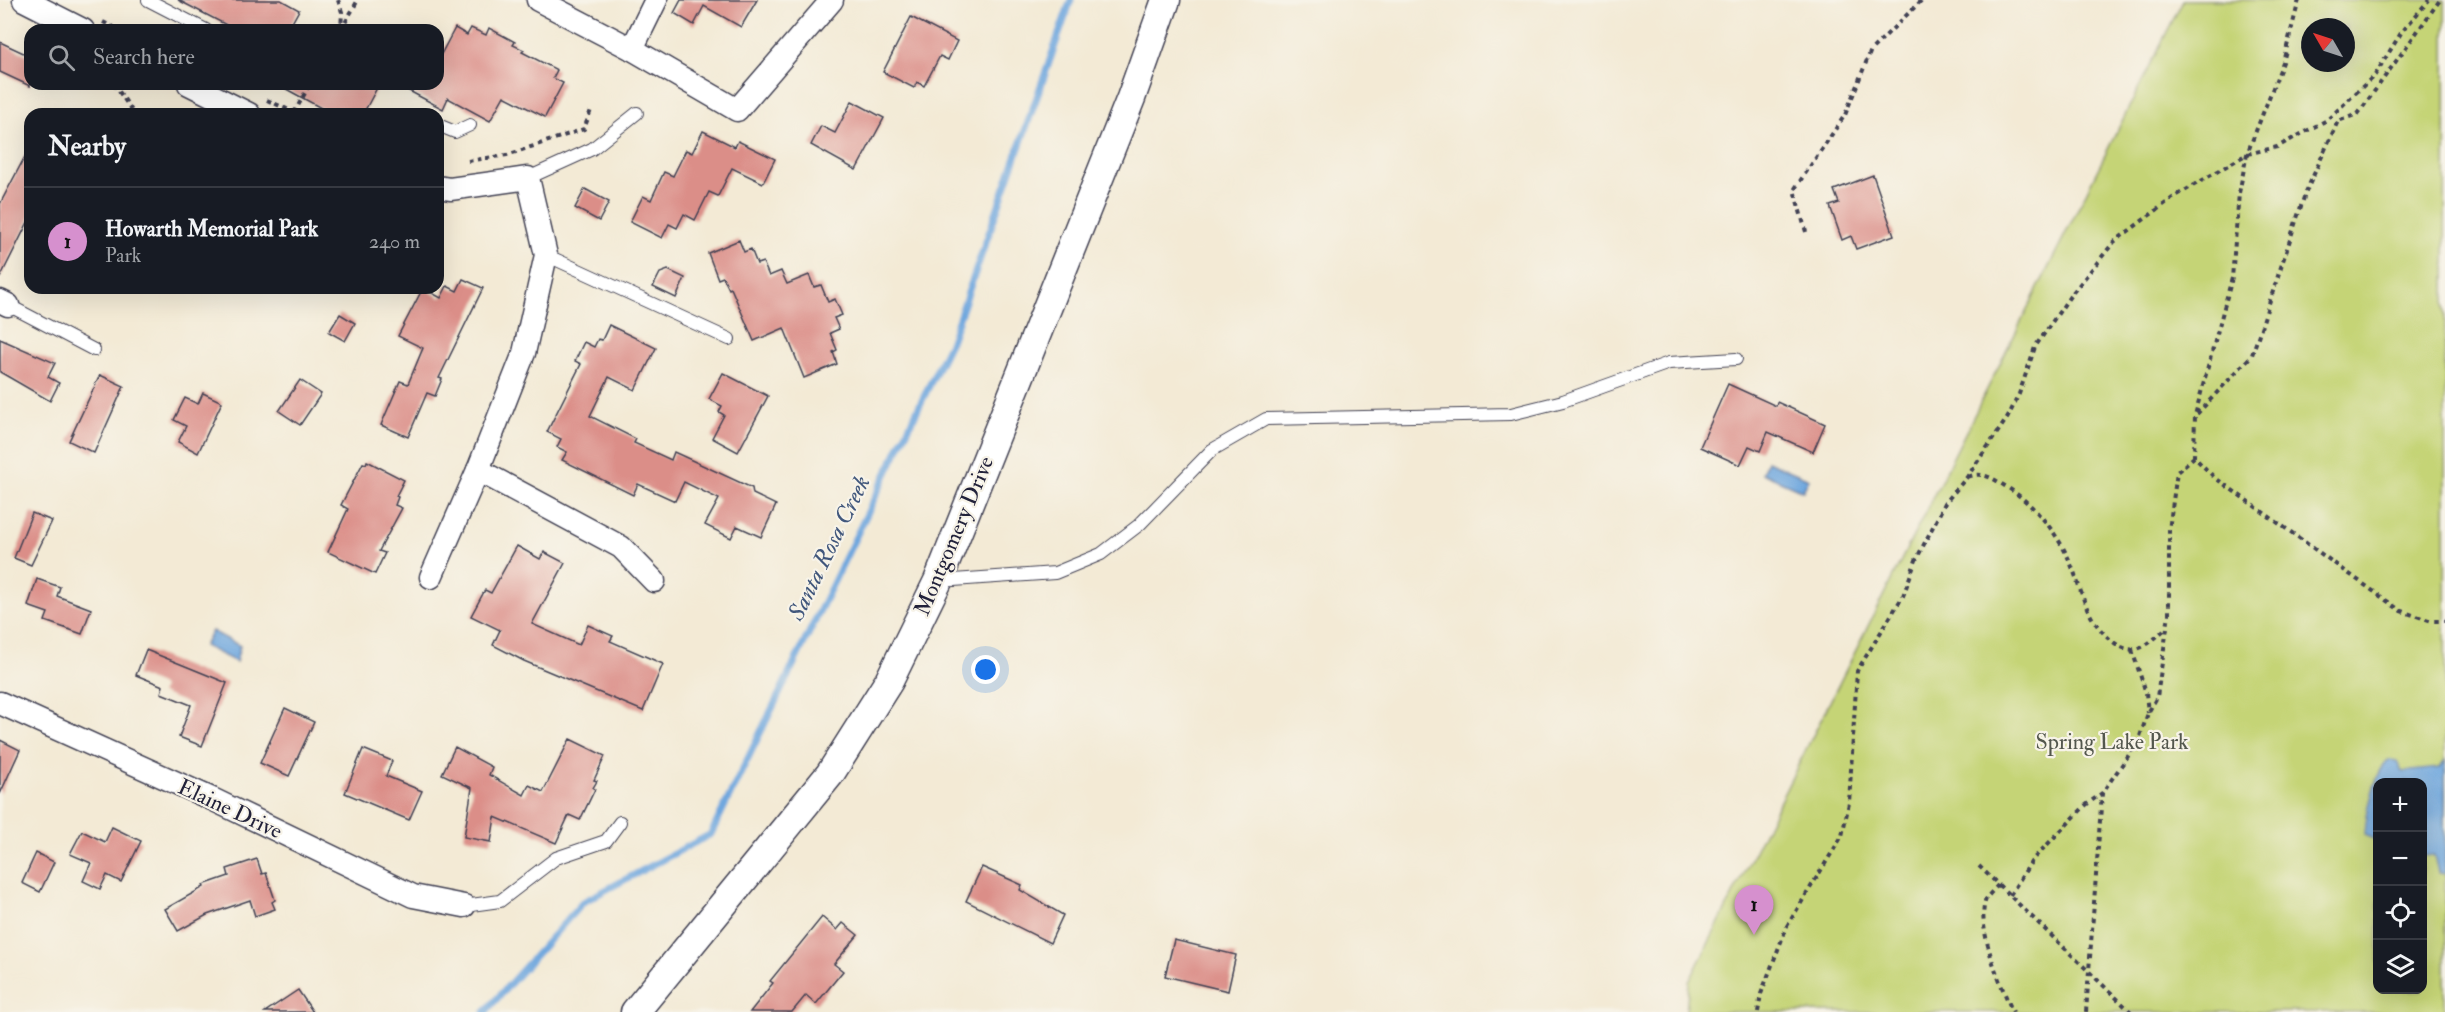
<!DOCTYPE html>
<meta charset="utf-8">
<style>
body{margin:0;font-family:"IM FELL Double Pica",serif;background:#20242c;color:#f1f3f6}
.controls{position:absolute;right:18px;bottom:18px;display:grid;overflow:hidden;border-radius:12px;box-shadow:0 6px 24px #0002}
.controls button{width:54px;height:54px;display:grid;place-items:center;padding:0;border:0;border-bottom:2px solid #363941;background:#171b24;color:#f1f3f6;font:30px sans-serif}
.compass{position:absolute;left:2301px;top:18px;width:54px;height:54px;border-radius:50%;background:#171b24;box-shadow:0 6px 24px #0002;rotate:309deg}
.you{position:absolute;left:986px;top:670px;width:21px;height:21px;margin:-15px;border:4px solid #fff;border-radius:50%;background:#1a73e8;box-shadow:0 0 0 9px #1a73e833}
.badge{display:grid;place-items:center;width:39px;height:39px;border-radius:50%;background:#d690ce;color:#111;font-size:20px;font-weight:700}
.pin{position:absolute;translate:-50% -50px;filter:drop-shadow(0 2px 3px #0008)}
.pin::after{content:'';position:absolute;top:32px;width:21px;height:18px;background:inherit;clip-path:polygon(0 0,100% 0,50% 100%)}
.list{margin:0;padding:0;list-style:none}
h2{display:flex;justify-content:space-between;align-items:center;height:78px;margin:0;padding:0 24px;font-size:26px}
h2 small{font-size:20px;font-weight:400;color:#9ea1a6}
.list li{display:grid;grid-template-columns:39px 1fr auto;gap:18px;align-items:center;box-sizing:border-box;height:108px;padding:0 24px;border-top:2px solid #363941}
.list b{display:block;font-size:22px;white-space:nowrap}
.list p{margin:0;font-size:20px;white-space:nowrap;color:#9ea1a6}
.list em{font-size:20px;font-style:normal;color:#9ea1a6}
.icon{flex:none;width:33px;height:33px;fill:none;stroke:currentColor;stroke-width:2;stroke-linecap:round;stroke-linejoin:round}
.map{position:relative;flex:none;width:2445px;height:1012px;overflow:hidden}
.search{position:absolute;background:#171b24;box-shadow:0 6px 24px #0002;left:24px;top:24px;width:420px;height:66px;display:flex;align-items:center;gap:15px;box-sizing:border-box;padding:0 21px;border-radius:18px;color:#9ea1a6;font-size:22px}
.panel{position:absolute;background:#171b24;box-shadow:0 6px 24px #0002;left:24px;top:108px;width:420px;height:186px;border-radius:18px}
.map>svg:first-child{display:block}
.green{fill:#c5d476;stroke:#747b58;stroke-width:1.5;fill-rule:evenodd}
.water{fill:#6fa7de;stroke:#48648c;stroke-width:1.5}
.lines{fill:none;stroke-linecap:round;stroke-linejoin:round}
.stream{stroke:#6fa7de;stroke-width:7}
.building{fill:#db8e88}
.service-casing{stroke:#414052;stroke-width:14}
.minor-casing{stroke:#414052;stroke-width:25}
.tertiary-casing{stroke:#414052;stroke-width:31}
.path{stroke:#414052;stroke-width:4;stroke-dasharray:4.5 4.5;stroke-linecap:butt}
.service{stroke:#fff;stroke-width:12}
.minor{stroke:#fff;stroke-width:22}
.tertiary{stroke:#fff;stroke-width:28}
.labels{text-anchor:middle;dominant-baseline:central;stroke-width:4.5;stroke-linejoin:round;paint-order:stroke}
.street-label{font-size:22px;fill:#22223b;stroke:#f7f3e8}
.park-label{font-size:22px;fill:#53574d;stroke:#f7f3e8}
.water-label{font-size:24px;font-style:italic;fill:#41577c;stroke:#f7f3e8}
</style>
<div class="map">
<svg width="2445" height="1012" viewBox="0 0 2445 1012">
<rect width="100%" height="100%" fill="#f7f3e8"/>
<filter id="ink" filterUnits="userSpaceOnUse"><feTurbulence type="fractalNoise" baseFrequency=".0167" numOctaves="2"/><feDisplacementMap in="SourceGraphic" scale="12" xChannelSelector="R" yChannelSelector="G"/><feConvolveMatrix kernelMatrix="1 2 1 2 8 2 1 2 1" color-interpolation-filters="sRGB"/></filter>
<filter id="wash" filterUnits="userSpaceOnUse"><feTurbulence type="fractalNoise" baseFrequency=".008" numOctaves="4" result="noise"/><feDisplacementMap in="SourceGraphic" scale="24" xChannelSelector="R" yChannelSelector="G"/><feGaussianBlur stdDeviation="1.35" result="paint"/><feColorMatrix in="noise" values="0 0 0 0 0 0 0 0 0 0 0 0 0 0 0 0 0 1.4 0 .05"/><feComposite in="paint" operator="in"/></filter>
<g filter="url(#wash)">
<rect width="100%" height="100%" fill="#f3ead5"/>
<path class="green" d="M2183 0H2445V1012H1686L1689 982ZM2310 27H2346V63H2310ZM2378 782H2422V990H2378Z"/>
<g class="water">
<path d="M1767 461 1809 479 1803 491 1762 473Z"/>
<path d="M212 631 240 646 236 662 204 646Z"/>
<path d="M2390 760 2397 761 2402 772 2439 768 2445 760V874L2438 873 2434 855 2423 856 2422 782H2378L2377 837 2374 839 2365 835C2366 817 2374 769 2390 760Z"/>
</g>
<g class="lines">
<path class="stream" d="M485 1012 583 902 711 834 951 341 1071 0"/>
</g>
<g id="blocks">
<g class="building">
<path d="M178 0H281L299 10 288 30H236Z"/>
<path d="M681 0H757L741 27 704 6 694 25 674 13Z"/>
<path d="M911 17 957 41 948 60 940 56 924 86 917 82 914 88 883 72Z"/>
<path d="M455 28 467 35 471 28 486 35 489 28 515 42 513 45 524 50 522 52 557 70 553 78 563 83 545 117 504 96 490 121 448 98 443 109 396 84H438V60Z"/>
<path d="M0 42 30 56V86L0 72Z"/>
<path d="M277 84H379L363 114H332Z"/>
<path d="M852 101 884 118 856 170 811 145 821 126 835 133Z"/>
<path d="M703 131 735 147 738 141 775 159 763 183 732 168 718 196 709 192 695 220 684 214 677 228 669 224 662 238 630 222 643 196 651 200 664 172 673 176 686 150 692 153Z"/>
<path d="M30 147V218L0 278V204Z"/>
<path d="M1873 175 1894 235 1856 249 1851 236 1842 240 1830 206 1839 203 1834 190Z"/>
<path d="M585 189 609 202 599 221 575 208Z"/>
<path d="M739 240 744 252 751 249 757 264 763 262 769 276 781 271 787 284 809 275 814 287 821 285 828 302 835 299 842 315 834 318 839 329 830 333 837 350 833 352 837 364 804 378 784 328 754 341 731 288 729 289 723 277 718 279 708 253Z"/>
<path d="M668 270 685 278 676 298 653 287 660 273Z"/>
<path d="M463 279 483 288 439 378 442 379 435 396 427 393 408 437 381 425 400 381 408 384 423 348 398 336 423 288 441 298 447 286 457 291Z"/>
<path d="M340 314 355 323 345 341 329 332Z"/>
<path d="M609 325 656 348 635 390 609 377 590 416 636 439 634 443 671 460 674 452 752 488 753 494 776 505 761 537 737 526 731 538 705 525 719 499 684 482 675 501 638 484 633 495 562 460 567 452 557 447 561 439 547 432 581 364 575 361 584 342 594 347 598 339 602 340Z"/>
<path d="M0 339 55 363 48 377 59 383 50 401 0 372Z"/>
<path d="M723 373 768 396 738 452 712 438 724 415 719 412 722 406 709 399Z"/>
<path d="M100 375 124 386 94 453 69 441Z"/>
<path d="M300 380 321 394 300 425 279 411Z"/>
<path d="M1728 384 1776 406 1777 402 1825 424 1813 452 1768 432 1760 451 1749 446 1740 465 1700 447Z"/>
<path d="M203 393 222 402 198 453 178 442 186 426 174 420 185 398 198 404Z"/>
<path d="M367 461 404 480 396 496 398 497 395 505 402 508 379 551 385 553 375 574 328 552 348 509 341 505 363 463 366 464Z"/>
<path d="M32 513 52 521 31 565 14 558Z"/>
<path d="M517 546 540 559 544 552 565 563 532 624 579 645 588 625 613 636 610 641 663 664 643 711 524 661 493 645 500 630 471 616 485 590 491 593Z"/>
<path d="M37 579 60 587 57 596 91 609 82 634 45 621 48 613 28 606Z"/>
<path d="M146 650 227 683 202 746 179 737 191 705 161 693 163 686 136 675Z"/>
<path d="M285 708 314 722 289 776 260 763Z"/>
<path d="M570 739 605 756 594 780 597 781 593 788 595 789 580 820 569 815 556 843 495 817 491 842 464 837 472 788 442 774 455 747 492 767 489 775 524 795 529 785 543 792Z"/>
<path d="M0 740 20 750 0 794Z"/>
<path d="M363 749 392 761 386 776 422 791 409 820 345 793Z"/>
<path d="M112 827 141 841 121 882 107 875 100 889 83 881 91 863 70 854 82 831 105 842Z"/>
<path d="M36 853 54 862 40 892 22 883Z"/>
<path d="M257 859 262 874 266 873 275 900 272 902 275 909 255 916 250 900 207 915 178 931 165 909 204 887 203 885 229 876 227 869Z"/>
<path d="M982 867 1022 885 1020 890 1063 915 1050 943 966 901Z"/>
<path d="M822 917 837 930 843 923 858 935 834 964 843 971 816 1004 806 995 792 1012H750L773 983 770 981Z"/>
<path d="M1174 940 1236 955 1228 991 1165 976Z"/>
<path d="M298 990 313 1012H265Z"/>
</g>
</g>
</g>
<g filter="url(#ink)">
<use href="#blocks" fill-opacity="0" stroke="#414052" stroke-width="1.5"/>
<g class="lines">
<defs>
<g id="service">
<path d="M148 0 206 30"/>
<path d="M438 125 455 132 470 125"/>
<path d="M528 178 592 149 637 113"/>
<path d="M546 255 729 339"/>
<path d="M8 305 94 350"/>
<path d="M939 581 1055 573 1101 554 1139 525 1212 450 1266 419 1511 414 1563 401 1669 363 1736 359"/>
<path d="M464 906 500 901 556 858 606 841 620 822"/>
</g>
<g id="minor">
<path d="M24 0 83 30"/>
<path d="M538 0 632 49 737 110 832 0"/>
<path d="M632 49 656 0"/>
<path d="M189 84 249 114"/>
<path d="M0 301 8 305"/>
<path d="M478 470 621 547 654 581"/>
<path d="M431 577 478 470 524 353 546 255 528 178 450 189 438 187"/>
<path d="M0 703 212 799 413 896 464 906"/>
</g>
<path id="tertiary" d="M635 1012 830 774 889 681 938 581 1131 98 1166 0"/>
</defs>
<use href="#service" class="service-casing"/>
<use href="#minor" class="minor-casing"/>
<use href="#tertiary" class="tertiary-casing"/>
<g class="path">
<path d="M338 0 342 12 341 29"/>
<path d="M2299 0 2283 62 2247 154 2239 193 2232 278 2195 415 2194 457 2214 477 2401 611 2432 621H2445"/>
<path d="M103 22 119 30"/>
<path d="M341 30 358 0"/>
<path d="M114 84 134 114"/>
<path d="M267 100 298 114"/>
<path d="M294 113 310 84"/>
<path d="M468 161 507 155 584 129 591 110"/>
<path d="M1806 232 1794 190 1845 115 1871 50 1922 0"/>
<path d="M2197 414 2252 355 2305 194 2338 121 2358 114 2440 0"/>
<path d="M1968 477C1982 471 1992 478 2005 486 2032 502 2058 533 2070 562 2084 594 2083 616 2112 641 2134 659 2148 645 2166 628"/>
<path d="M2132 650 2146 693 2148 713"/>
<path d="M1979 866 2131 1012"/>
<path d="M1998 885C1995 889 1989 894 1986 899 1975 925 2001 987 2013 1012"/>
<path d="M2010 895 2033 859 2086 805 2102 793 2138 742 2148 713 2157 697 2169 614V530L2177 472 2194 457"/>
<path d="M1758 1012 1761 994 1787 926 1842 836 1849 803 1857 671 1903 596 1916 560 1945 503 1967 477 2008 417 2019 394 2035 347 2070 296 2114 242 2174 197 2247 154 2277 147 2327 120 2375 75 2401 33 2429 0"/>
<path d="M2086 1012 2102 793"/>
</g>
<use href="#service" class="service"/>
<use href="#minor" class="minor"/>
<use href="#tertiary" class="tertiary"/>
</g>
</g>
<g class="labels">
<g class="street-label">
<text transform="translate(954 536) rotate(-67)">Montgomery Drive</text>
<text transform="translate(230 809) rotate(25)">Elaine Drive</text>
</g>
<g class="park-label">
<text x="2112" y="742">Spring Lake Park</text>
</g>
<g class="water-label">
<text transform="translate(829 548) rotate(-64)">Santa Rosa Creek</text>
</g>
</g>
</svg>
<div class="controls">
<button>+</button>
<button>−</button>
<button><svg class="icon" aria-label="locate" viewBox="0 0 24 24"><circle cx="12" cy="12" r="6"/><path d="M12 2v4M12 18v4M2 12h4M18 12h4"/></svg></button>
<button><svg class="icon" aria-label="layers" viewBox="0 0 24 24"><path d="M12 4l9 5-9 5-9-5zM3 14l9 5 9-5"/></svg></button>
</div>
<svg class="compass" viewBox="-18 -18 36 36"><path d="M0-13l5 13h-10z" fill="#e53935"/><path d="M0 13l5-13h-10z" fill="#9ea1a6"/></svg>
<div class="you"></div>
<div class="pin badge" style="left:1754px;top:935px">1</div>
<div class="search"><svg class="icon" aria-label="search" viewBox="0 0 24 24"><circle cx="10" cy="10" r="6"/><path d="M15 15l6 6"/></svg>Search here</div>
<section class="panel">
<h2>Nearby<small></small></h2>
<ul class="list">
<li><span class="badge">1</span><div><b>Howarth Memorial Park</b><p>Park</p></div><em>240 m</em></li>
</ul>
</section>
</div>
